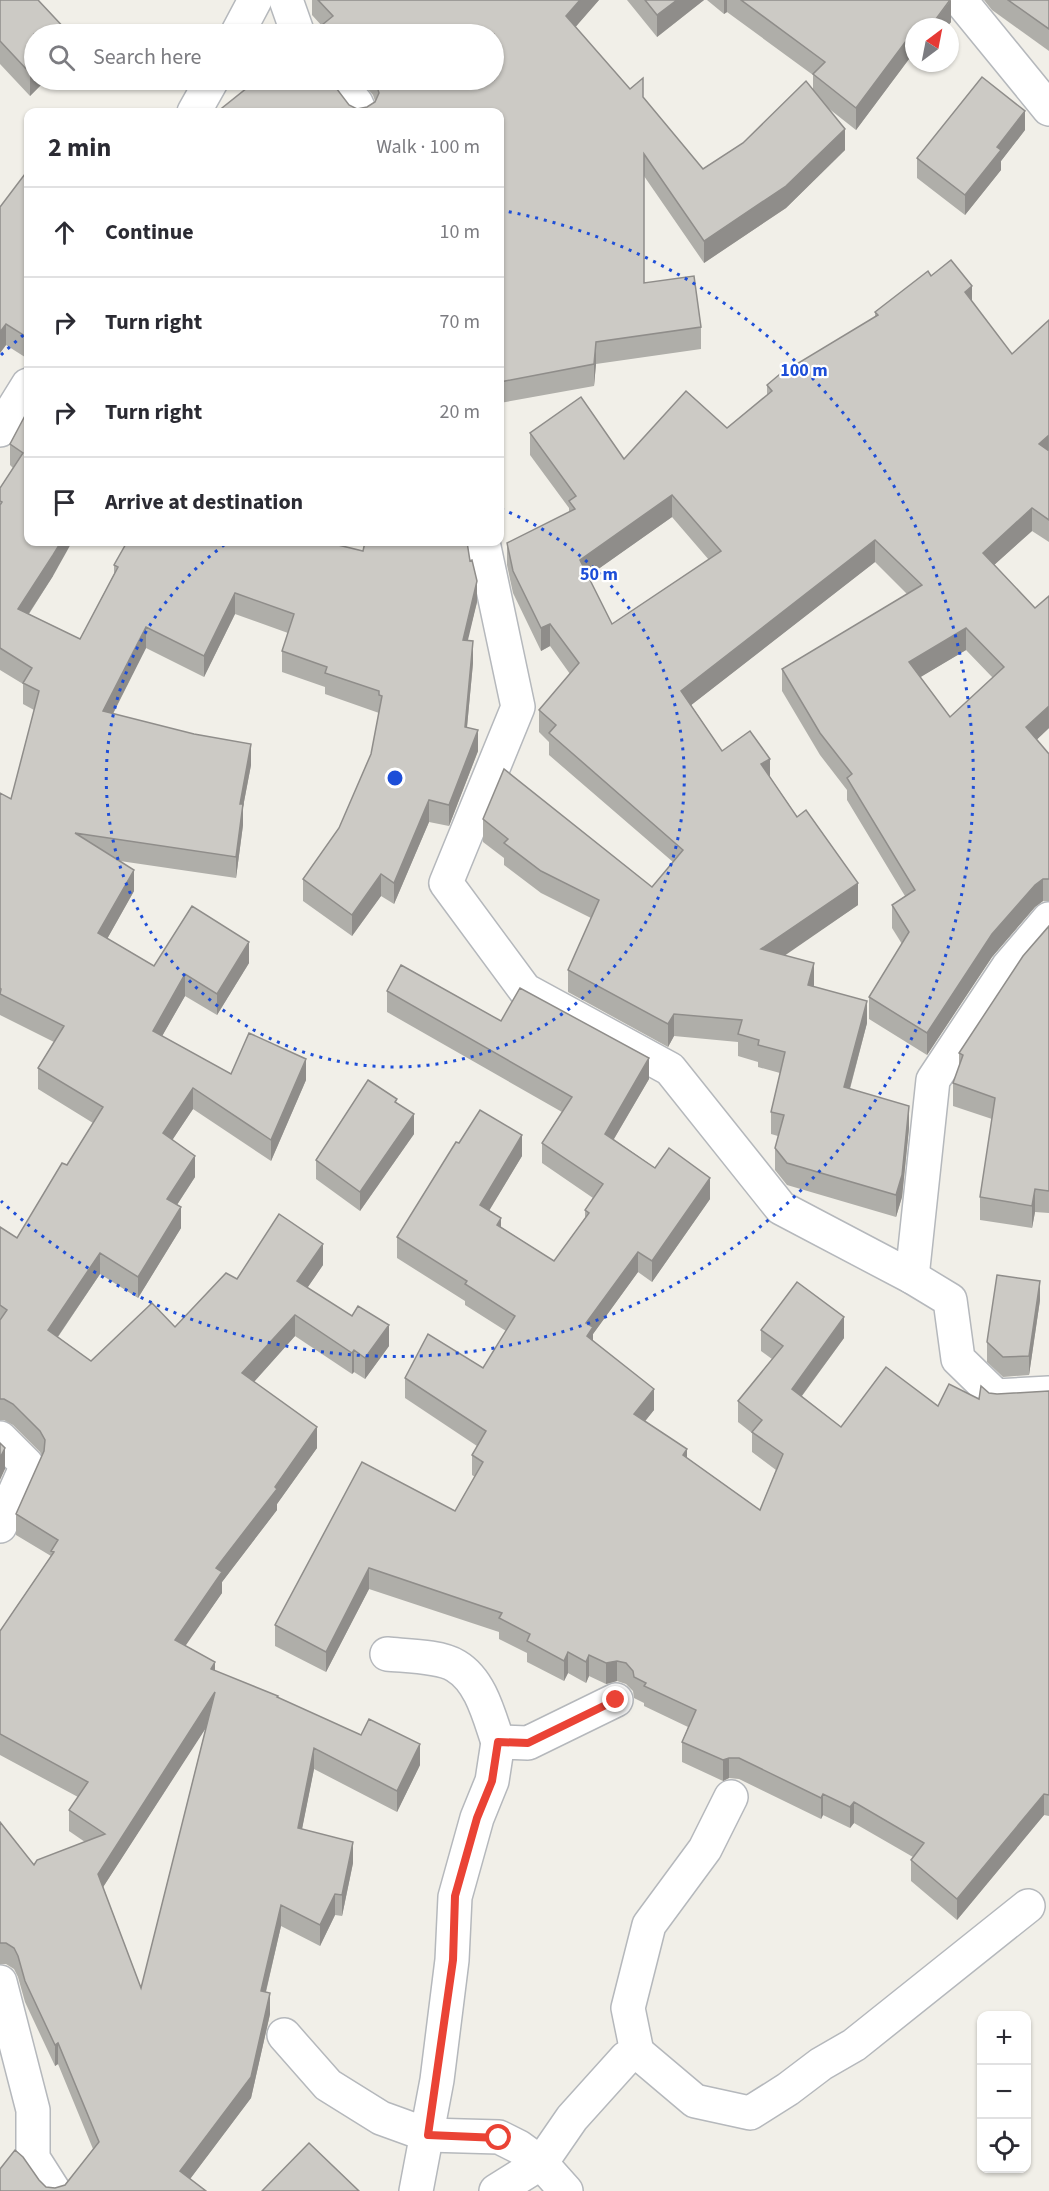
<!DOCTYPE html>
<meta charset="utf-8">
<style>
body{margin:0;font-family:"Source Sans 3",sans-serif;background:#f2f2f3;color:#2b2b33}
.controls{position:absolute;right:18px;bottom:18px;display:grid;overflow:hidden;border-radius:12px;box-shadow:0 2px 4px #0004}
.controls button{width:54px;height:54px;display:grid;place-items:center;padding:0;border:0;border-bottom:2px solid #e1e1e2;background:#fff;color:#2b2b33;font:30px sans-serif}
.compass{position:absolute;left:905px;top:18px;width:54px;height:54px;border-radius:50%;background:#fff;box-shadow:0 2px 4px #0004;rotate:32deg}
.stop{position:absolute;width:18px;height:18px;margin:-14px;border:4px solid #ea4335;border-radius:50%;background:#fff}
.stop.end{background:#ea4335;border-color:#fff;box-shadow:0 2px 6px #0008}
.list{margin:0;padding:0;list-style:none}
h2{display:flex;justify-content:space-between;align-items:center;height:78px;margin:0;padding:0 24px;font-size:26px}
h2 small{font-size:20px;font-weight:400;color:#7c7c81}
.list li{display:grid;grid-template-columns:39px 1fr auto;gap:18px;align-items:center;box-sizing:border-box;height:90px;padding:0 24px;border-top:2px solid #e1e1e2}
.list b{display:block;font-size:22px;white-space:nowrap}
.list em{font-size:20px;font-style:normal;color:#7c7c81}
.icon{flex:none;width:33px;height:33px;fill:none;stroke:currentColor;stroke-width:2;stroke-linecap:round;stroke-linejoin:round}
.map{position:relative;flex:none;width:1049px;height:2191px;overflow:hidden}
.search{position:absolute;background:#fff;box-shadow:0 2px 4px #0004;left:24px;top:24px;width:480px;height:66px;display:flex;align-items:center;gap:15px;box-sizing:border-box;padding:0 21px;border-radius:33px;color:#7c7c81;font-size:22px}
.panel{position:absolute;background:#fff;box-shadow:0 2px 4px #0004;left:24px;top:108px;width:480px;height:438px;border-radius:12px}
.map>svg:first-child{display:block}
.lines{fill:none;stroke-linecap:round;stroke-linejoin:round}
.minor-casing{stroke:#b5b8bc;stroke-width:36}
.minor{stroke:#fff;stroke-width:33}
.wall{fill:#afaea9;fill-rule:evenodd}
.shaded-wall{fill:#8f8d8a}
.building{fill:#cccac5;stroke:#8f8d8a;stroke-width:1.5;fill-rule:evenodd}
.route{stroke:#ea4335;stroke-width:8}
.ring{fill:none;stroke:#1d4ed8;stroke-width:3;stroke-dasharray:3 6}
.centre{fill:#1d4ed8;stroke:#fff;stroke-width:3}
.ring-label{font-size:18px;text-anchor:middle;font-weight:bold;fill:#1d4ed8;stroke:#fff;stroke-width:4.5;stroke-linejoin:round;paint-order:stroke}
</style>
<div class="map">
<svg width="1049" height="2191" viewBox="0 0 1049 2191">
<rect width="100%" height="100%" fill="#f1efe8"/>
<g class="lines">
<defs>
<g id="minor">
<path d="M286 0 298 34"/>
<path d="M960 0 1049 109"/>
<path d="M237 34 255 0"/>
<path d="M336 80 356 103 360 112"/>
<path d="M194 112 212 80"/>
<path d="M0 430 28 385"/>
<path d="M483 542 518 707 446 883 525 990 670 1069 781 1208 912 1277 950 1300 958 1359 996 1396 1049 1393"/>
<path d="M912 1277 933 1080 1008 967 1049 919"/>
<path d="M0 1438 27 1465 0 1526"/>
<path d="M387 1654C406 1656 440 1656 456 1666 481 1681 489 1716 498 1742"/>
<path d="M0 1982 33 2110V2158L54 2191"/>
<path d="M284 2035 328 2085 381 2118 428 2135 499 2137 519 2147 541 2163 572 2118 626 2058 637 2052 695 2101 750 2113 788 2089 821 2064 854 2045 1028 1906"/>
<path d="M637 2052 628 2008 649 1925 705 1849 731 1797"/>
<path d="M416 2191 437 2080 452 1960 455 1897 477 1818 492 1781 498 1742 528 1743 616 1700"/>
<path d="M496 2191 541 2163 566 2191"/>
</g>
</defs>
<use href="#minor" class="minor-casing"/>
<use href="#minor" class="minor"/>
</g>
<g class="wall">
<path d="M0 0 68 34 34 80H46L30 96 0 64Z"/>
<path d="M312 0H599L575 27 630 89 643 97 703 169 743 143 813 89V75L727 12 724 14 707 0H951V22L947 27H914V63L909 59 856 130 828 108 845 150 786 208 704 263 644 176V283L701 327V349L596 364 594 386 500 403V112H217L349 105 357 109 367 107 375 101 373 95 360 80H494L322 26 312 15Z"/>
<path d="M627 0H704L657 37Z"/>
<path d="M984 0H1049V51L992 10Z"/>
<path d="M1025 130 1001 161V170L965 215 917 178V158Z"/>
<path d="M28 170V359L6 345 0 353Z"/>
<path d="M931 276 972 302 1012 354 1049 320V542L1032 531 994 565 1035 608 1049 596V728L1036 740 1049 754V901H1043L1035 907 992 957 927 1055 869 1019V997L902 944 892 928V905L905 896 847 800V790L820 755 782 691V669L907 594 875 562 691 705 722 751 770 777 858 905 784 955 814 985 813 987 867 1023 850 1089 909 1128 902 1197 896 1217 787 1185 775 1170V1148L778 1136 771 1134V1112L780 1073 758 1067V1062L738 1056V1042L674 1036 668 1047 568 992V970L591 918 541 893 504 865V858L483 842V819L652 887 673 862 549 755V742L539 732V710L570 674 550 646 541 651 513 593 507 565V543L569 512V508L530 455V433L624 459 727 428 767 395V385L875 317V312ZM672 517 709 560 612 624 588 576ZM966 650 993 678 950 717 920 677Z"/>
<path d="M28 410 53 576 29 614 80 639 114 574V565L477 602 467 641 473 663 467 727 478 751 449 826 429 822 394 904 381 896 352 936 303 901V879L339 828 371 754 379 713 325 694V687L282 672V651L288 633 235 614 204 677 146 648 113 714 251 765 243 807V825L236 878 120 861 134 891 107 939 154 966 249 963 217 1015 185 996 162 1036 231 1074 306 1080 271 1161 193 1109 172 1140 195 1177 177 1205 181 1228 138 1298 100 1274 58 1337 91 1361 175 1327 237 1279 323 1265 307 1288 389 1346 365 1379 354 1372 352 1374 295 1336 254 1382 317 1448 277 1504V1510L222 1582V1593L185 1645 215 1671 278 1698 420 1765 397 1812 314 1769 302 1829 353 1863 342 1916 335 1915 320 1946 281 1926 266 1992 270 2014 251 2098 190 2179 206 2191H0L39 2180 46 2187 55 2188 65 2185 93 2149 58 2064 55 2066 25 2002 18 1977 14 1969 6 1964H0V1822L34 1865 85 1842 69 1831V1810L78 1797 0 1755V1631L51 1556 16 1535V1514L42 1456 40 1452 13 1425 4 1420H0V1227L17 1238 67 1165 93 1123 38 1089V1068L54 1042 0 1015V793L11 799 34 710 23 704V684L0 670V488L13 468 10 465V444ZM206 1727 141 1988 103 1887Z"/>
<path d="M1049 926V1213L1035 1212 1032 1228 980 1220V1197L992 1119 953 1106V1083L959 1067V1053Z"/>
<path d="M387 991 501 1021 649 1079 614 1139 655 1168 710 1199 652 1282 638 1272 593 1334V1341L654 1410 645 1421 687 1458 760 1510 776 1470 752 1452V1433L738 1422V1401L772 1359 761 1351V1330L844 1338 802 1396 841 1427 938 1406 979 1399 989 1393 997 1394 1049 1391V1816L1044 1815 957 1920 911 1881V1860L913 1857 854 1823 850 1828 823 1815 821 1819 739 1779 729 1778 723 1781 682 1762V1742L688 1727 644 1706V1703L634 1698 633 1691 626 1684 617 1681 606 1684 589 1676 586 1683 568 1673 564 1681 527 1662V1653L499 1639V1632L369 1589 326 1672 275 1646V1625L455 1511 475 1477 472 1475V1455L477 1446 405 1398V1378L483 1368 506 1331 465 1305V1301L397 1258V1237L459 1143 522 1156 489 1210 501 1227 554 1261 585 1218V1210L593 1198 542 1163V1143L562 1112 387 1012Z"/>
<path d="M397 1103 414 1134 360 1211 316 1179V1160Z"/>
<path d="M1040 1300 1029 1375 1003 1377 987 1362V1342Z"/>
</g>
<g class="shaded-wall">
<path d="M580 0H599L566 38V16Z"/>
<path d="M677 0H704L657 37V15Z"/>
<path d="M724 0H727V12L724 14Z"/>
<path d="M951 0V22L947 27H930Z"/>
<path d="M909 37V59L856 130V108Z"/>
<path d="M34 68V80H46L30 96V73Z"/>
<path d="M1025 111V130L1001 161V170L965 215V195L997 147Z"/>
<path d="M845 129V150L786 208 704 263V241Z"/>
<path d="M972 286V308L965 292Z"/>
<path d="M6 324V345L0 353V332Z"/>
<path d="M596 342V364L594 386V364Z"/>
<path d="M1049 435V457L1039 444Z"/>
<path d="M672 495V517L580 582V560Z"/>
<path d="M1032 508V531L983 575V553Z"/>
<path d="M875 540V562L681 713V691Z"/>
<path d="M61 542H72L53 576 18 630V609Z"/>
<path d="M477 581V602L463 661V640Z"/>
<path d="M235 593V614L204 677V656Z"/>
<path d="M550 624V646L541 651V628Z"/>
<path d="M146 627V648L103 733V711Z"/>
<path d="M966 628V650L909 684V662Z"/>
<path d="M473 641V663L465 748V727Z"/>
<path d="M1049 706V728L1026 750V727Z"/>
<path d="M478 730V751L449 826V805Z"/>
<path d="M251 744V765L243 807V825L236 878V857L240 804Z"/>
<path d="M770 759V781L761 764Z"/>
<path d="M429 800V822L394 904V883Z"/>
<path d="M134 870V891L98 955V933Z"/>
<path d="M381 874V896L352 936V915Z"/>
<path d="M1043 879V901L1035 907 992 957 927 1055V1033L992 934 1035 885Z"/>
<path d="M858 883V905L761 972V949Z"/>
<path d="M249 942V963L217 1015V994Z"/>
<path d="M814 963V985L808 1007V985Z"/>
<path d="M185 974V996L153 1052V1031Z"/>
<path d="M867 1001V1023L844 1110V1087Z"/>
<path d="M674 1014V1036L668 1047V1024Z"/>
<path d="M649 1058V1079L605 1154V1134Z"/>
<path d="M306 1059V1080L271 1161V1140Z"/>
<path d="M193 1088V1109L163 1154V1133Z"/>
<path d="M909 1106V1128L902 1197 896 1217V1195Z"/>
<path d="M414 1114V1134L360 1211V1192Z"/>
<path d="M522 1135V1156L480 1226V1205Z"/>
<path d="M195 1156V1177L167 1220V1199Z"/>
<path d="M710 1178V1199L652 1282V1261Z"/>
<path d="M1035 1189V1212L1032 1228V1206Z"/>
<path d="M181 1207V1228L138 1298V1277Z"/>
<path d="M501 1218V1239L497 1225Z"/>
<path d="M323 1244V1265L297 1303V1281Z"/>
<path d="M638 1252V1272L593 1334V1348L587 1357 586 1323Z"/>
<path d="M100 1253V1274L48 1351V1330Z"/>
<path d="M1040 1281V1300L1029 1375V1356Z"/>
<path d="M295 1315V1336L242 1395V1373Z"/>
<path d="M844 1317V1338L792 1409V1389Z"/>
<path d="M389 1325V1346L365 1379V1358Z"/>
<path d="M354 1350V1372L352 1374V1353Z"/>
<path d="M654 1389V1410L634 1435V1414Z"/>
<path d="M317 1427V1448L277 1504V1510L222 1582V1593L175 1661V1640L216 1568Z"/>
<path d="M5 1448V1469L0 1480V1458Z"/>
<path d="M687 1449V1469L683 1455Z"/>
<path d="M369 1568V1589L326 1672V1652Z"/>
<path d="M568 1652V1673L564 1681V1661Z"/>
<path d="M589 1655V1676L586 1683V1662Z"/>
<path d="M617 1661V1681L606 1684V1663Z"/>
<path d="M215 1662V1683L211 1669Z"/>
<path d="M215 1692V1714L98 1895V1874Z"/>
<path d="M420 1744V1765L397 1812V1791Z"/>
<path d="M314 1748V1769L298 1849V1828Z"/>
<path d="M729 1758V1778L723 1781V1760Z"/>
<path d="M823 1794V1815L821 1819V1798Z"/>
<path d="M1044 1794V1815L957 1920V1899Z"/>
<path d="M854 1802V1823L850 1828V1807Z"/>
<path d="M353 1842V1863L342 1916V1895Z"/>
<path d="M335 1894V1915L320 1946V1925Z"/>
<path d="M281 1905V1926L261 2012V1991Z"/>
<path d="M270 1993V2014L251 2098 181 2191 180 2171Z"/>
<path d="M58 2043V2064L55 2066V2045Z"/>
</g>
<g class="building">
<path d="M0 0H38L68 32 66 34H34V68L30 73 0 41Z"/>
<path d="M318 0H580L566 16 630 89 643 78V97L703 169 743 143 806 81 845 129 786 186 704 241 644 154V283L694 276 701 327 596 342 594 364 500 382V112H217L257 80H330L349 105 357 109 367 107 375 102 379 93 375 80H494V34H311L333 16Z"/>
<path d="M645 0H677L657 15Z"/>
<path d="M741 0H950L930 27H914V41L909 37 856 108 813 74 825 62Z"/>
<path d="M1008 0H1049V29Z"/>
<path d="M982 77 1025 111 997 147 1001 150 965 195 917 158Z"/>
<path d="M28 170V338L6 324 0 332V207Z"/>
<path d="M951 260 972 286 965 292 1012 354 1049 320V435L1039 444 1049 451V520L1032 508 983 553 1035 608 1049 596V706L1026 727 1049 754V879H1043L1035 885 992 934 927 1033 869 997 909 932 892 905 915 890 847 778 852 774 820 733 782 669 922 585 875 540 681 691 722 751 750 731 770 759 761 764 797 817 806 810 858 883 761 949 814 963 808 985 867 1001 844 1087 909 1106 902 1175 896 1195 787 1163 775 1148 784 1115 771 1112 785 1052 758 1045 759 1040 738 1034 742 1020 674 1014 668 1024 568 970 599 900 541 871 504 843 508 839 483 819 504 769 652 887 683 850 549 733 556 725 539 710 579 663 550 624 541 628 513 571 507 543 575 509 569 501 576 496 530 433 581 397 624 459 686 391 727 428 772 391 767 385 780 374 878 315 875 312 928 271 931 276ZM672 495 721 551 612 624 580 560ZM966 628 1004 667 950 717 909 662Z"/>
<path d="M28 410V542H61L53 555 18 609 80 639 118 567 114 565 127 542H326L334 544 363 551 365 542H467L470 561 472 560 477 581 463 640 473 641 465 727 478 730 449 805 429 800 394 883 381 874 352 915 303 879 339 828 371 754 382 696 379 695V691L325 673 327 667 282 651 294 614 235 593 204 656 146 627 103 711 194 734 251 744 240 804H243L236 857 75 833 134 870 98 933 154 966 192 906 249 942 217 994 185 974 153 1031 231 1074 249 1033 306 1059 271 1140 193 1088 163 1133 195 1156 167 1199 181 1207 138 1277 100 1253 48 1330 91 1361 152 1303 175 1327 226 1273 237 1279 279 1214 323 1244 297 1281 352 1316 358 1306 389 1325 365 1358 354 1350 352 1353 295 1315 242 1373 317 1427 275 1487 277 1489 216 1568 222 1572 175 1640 215 1662 211 1669 278 1696 277 1697 361 1735 369 1719 420 1744 397 1791 314 1748 298 1828 353 1842 342 1895 335 1894 320 1925 281 1905 261 1991 270 1993 251 2077 180 2171 206 2191H0V2169L15 2150 23 2157 39 2180 46 2187 55 2188 65 2185 99 2142 58 2043 55 2045 25 1981 18 1956 14 1948 6 1943H0V1822L34 1865 37 1860 105 1834 69 1810 88 1782 0 1734V1631L54 1552 51 1551 58 1540 16 1514 44 1451 45 1440 40 1431 13 1404 4 1399H0V1320L7 1310 0 1305V1227L17 1238 62 1163 67 1165 103 1107 38 1068 64 1026 0 994 1 989 0 988V793L11 799 39 691 23 683 32 668 0 648V505L2 502 0 501V488L23 453 10 444ZM215 1692 141 1988 98 1874Z"/>
<path d="M1049 926V1191L1035 1189 1032 1206 980 1197 995 1098 953 1083 963 1055 959 1053 1023 956Z"/>
<path d="M401 965 501 1021 520 988 649 1058 605 1134 655 1168 669 1148 710 1178 652 1261 638 1252 586 1323 593 1327 587 1336 654 1389 634 1414 687 1449 683 1455 760 1510 783 1454 752 1432 762 1420 738 1401 783 1346 761 1330 797 1282 844 1317 792 1389 841 1427 886 1367 938 1406 949 1384 979 1399 981 1386 989 1393 997 1394 1049 1391V1795L1044 1794 957 1899 911 1860 924 1843 854 1802 850 1807 823 1794 821 1798 739 1758H729L723 1760 682 1742 696 1710 644 1686 646 1683 634 1677 633 1671 626 1663 617 1661 606 1663 589 1655 586 1662 568 1652 564 1661 527 1641 530 1634 499 1618 502 1613 369 1568 326 1652 275 1625 362 1462 455 1511 483 1462 472 1455 486 1431 405 1378 428 1334 483 1368 515 1316 465 1284 467 1281 397 1237 456 1142 459 1143 480 1110 522 1135 480 1205 501 1218 497 1225 554 1261 589 1213 585 1210 603 1184 542 1143 572 1097 387 991Z"/>
<path d="M368 1080 397 1099 395 1102 414 1114 360 1192 316 1160Z"/>
<path d="M997 1275 1040 1281 1029 1356 1003 1357 987 1342Z"/>
<path d="M0 1443 5 1448 0 1458Z"/>
<path d="M309 2143 359 2191H262Z"/>
</g>
<g class="lines">
<path class="route" d="M499 2138 428 2135 453 1960 455 1896 477 1818 492 1781 498 1742 528 1743 616 1700"/>
</g>
<g class="ring">
<path d="M501 509A289 289 0 1 1 227 543"/>
<path d="M1 355A578 578 0 0 1 27 332M500 210A578 578 0 1 1 1 1201"/>
</g>
<circle cx="395" cy="778" r="9" class="centre"/>
<g class="ring-label">
<text x="804" y="376">100 m</text>
<text x="599" y="580">50 m</text>
</g>
</svg>
<div class="controls">
<button>+</button>
<button>−</button>
<button><svg class="icon" aria-label="locate" viewBox="0 0 24 24"><circle cx="12" cy="12" r="6"/><path d="M12 2v4M12 18v4M2 12h4M18 12h4"/></svg></button>
</div>
<svg class="compass" viewBox="-18 -18 36 36"><path d="M0-13l5 13h-10z" fill="#e53935"/><path d="M0 13l5-13h-10z" fill="#7c7c81"/></svg>
<div class="stop" style="left:499px;top:2138px"></div>
<div class="stop end" style="left:616px;top:1700px"></div>
<div class="search"><svg class="icon" aria-label="search" viewBox="0 0 24 24"><circle cx="10" cy="10" r="6"/><path d="M15 15l6 6"/></svg>Search here</div>
<section class="panel">
<h2>2 min<small>Walk · 100 m</small></h2>
<ul class="list">
<li><svg class="icon" aria-label="ahead" viewBox="0 0 24 24"><path d="M12 20V5M6 11l6-6 6 6"/></svg><div><b>Continue</b></div><em>10 m</em></li>
<li><svg class="icon" aria-label="right" viewBox="0 0 24 24"><path d="M7 20v-9h11M14 6l5 5-5 5"/></svg><div><b>Turn right</b></div><em>70 m</em></li>
<li><svg class="icon" aria-label="right" viewBox="0 0 24 24"><path d="M7 20v-9h11M14 6l5 5-5 5"/></svg><div><b>Turn right</b></div><em>20 m</em></li>
<li><svg class="icon" aria-label="arrive" viewBox="0 0 24 24"><path d="M6 21V4h12l-3 4 3 4H6"/></svg><div><b>Arrive at destination</b></div></li>
</ul>
</section>
</div>
